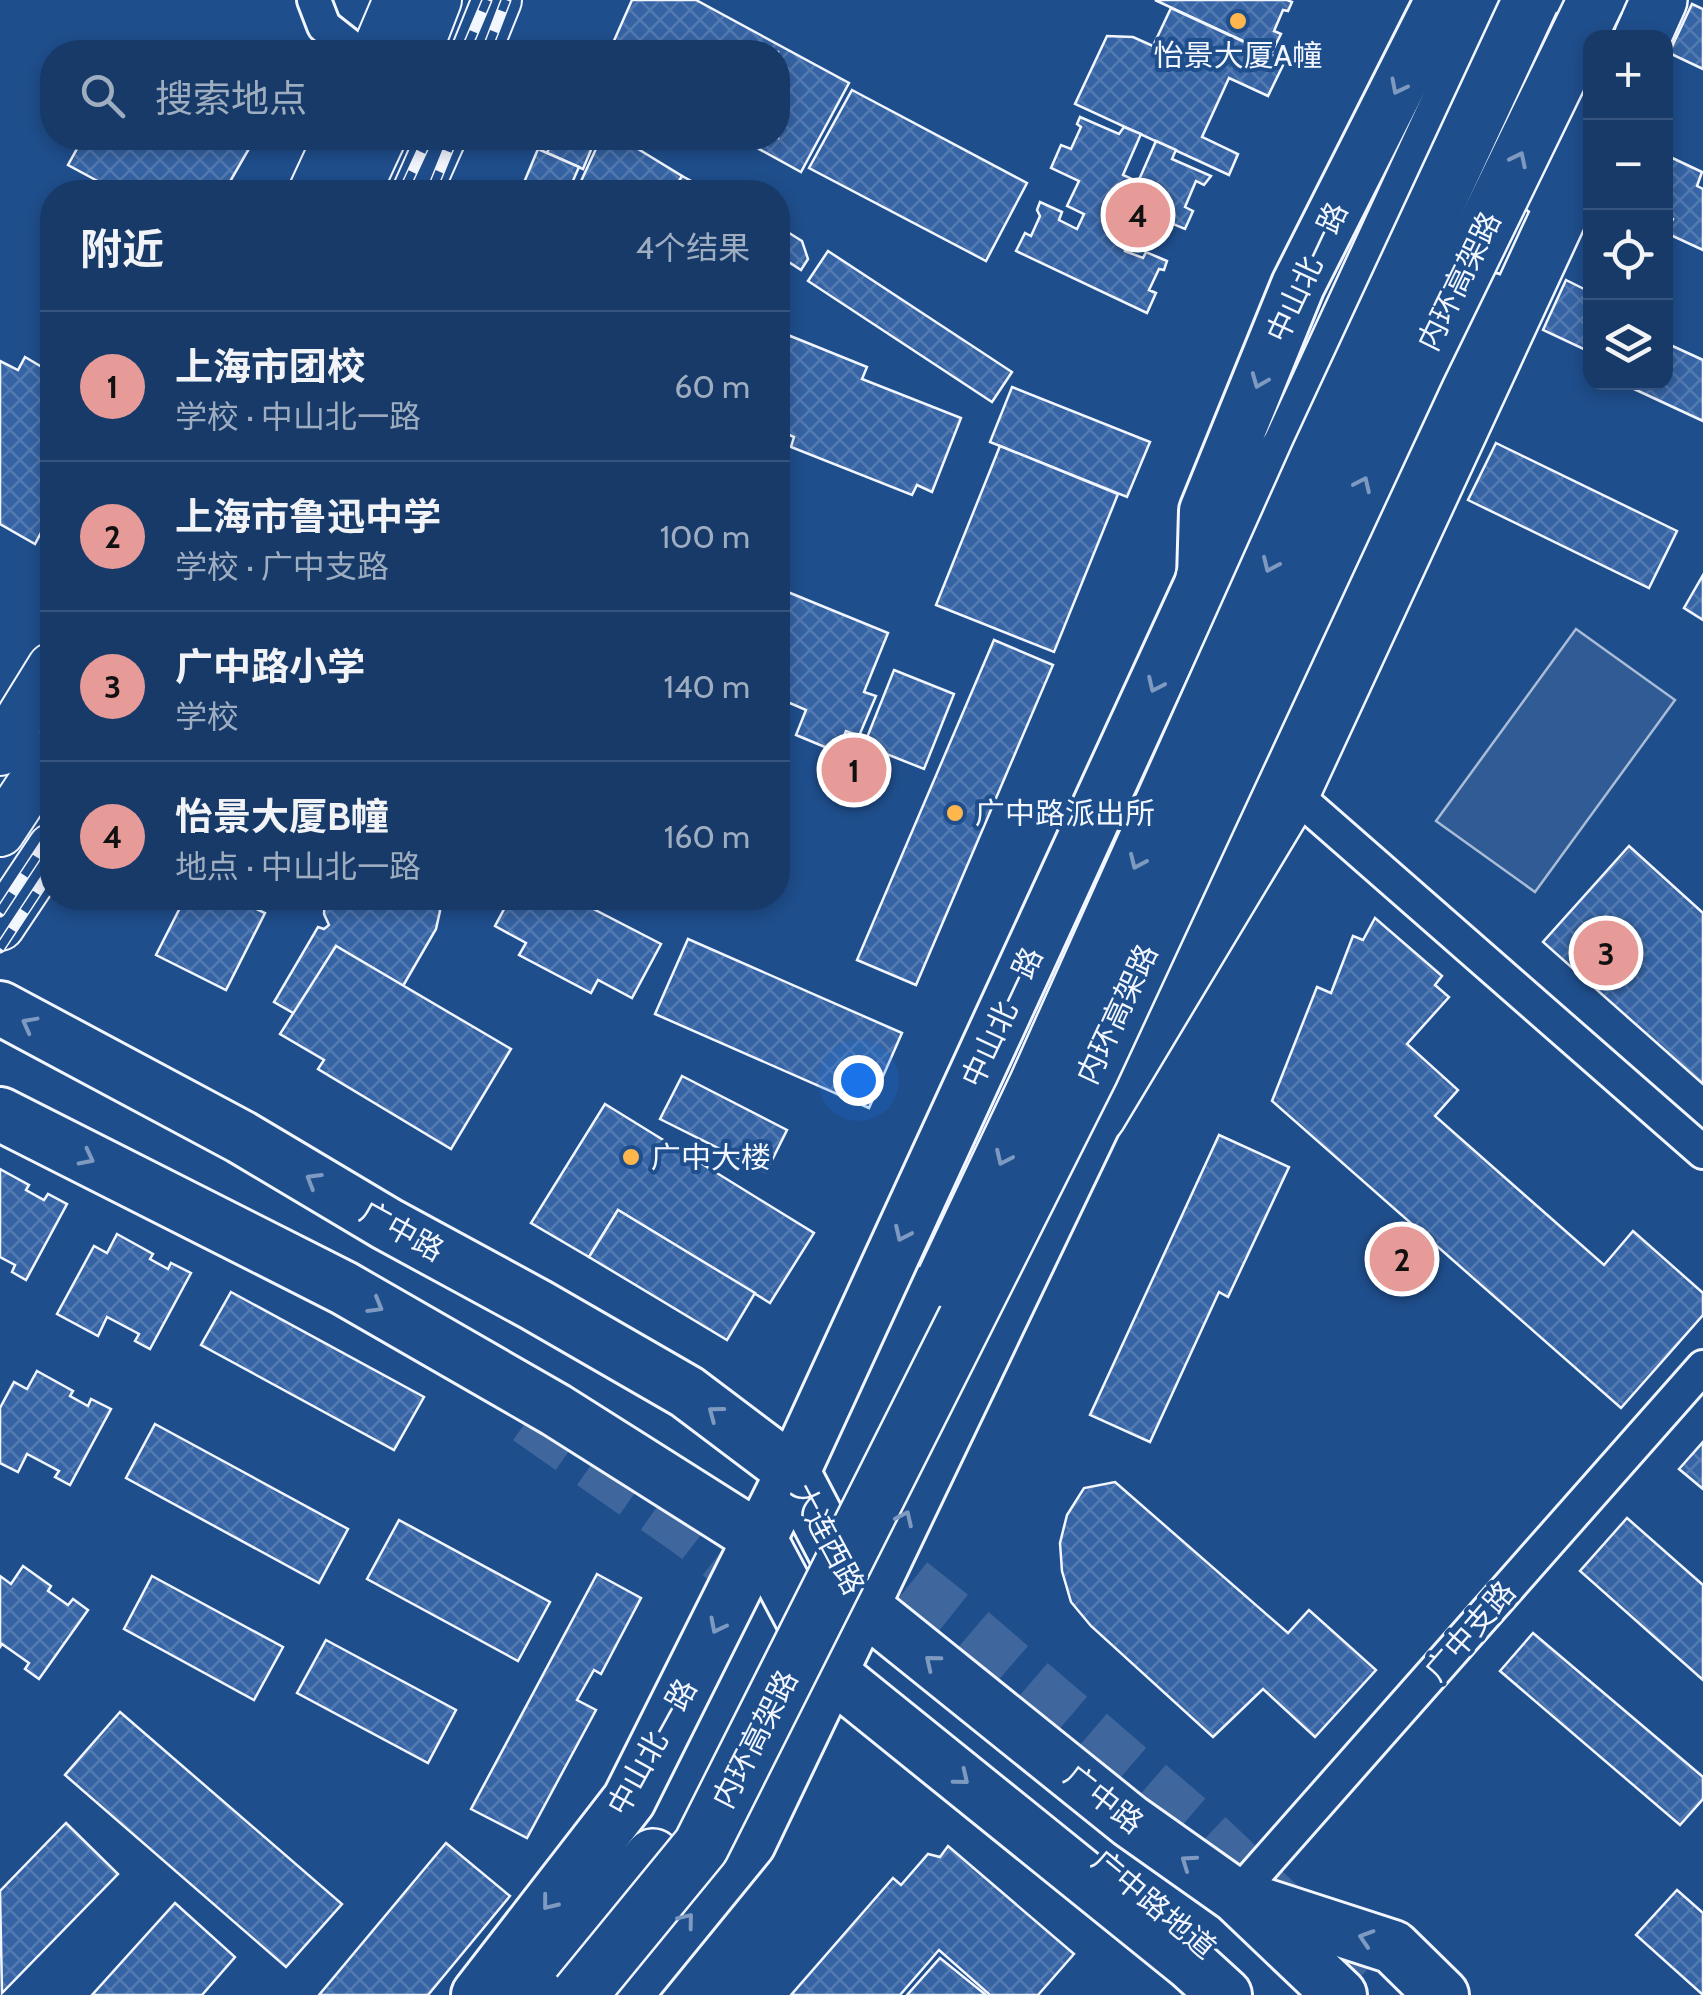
<!DOCTYPE html>
<html lang="zh">
<meta charset="utf-8">
<style>
body{margin:0;font-family:Cabin,"Noto Sans SC",sans-serif;background:#20416f;color:#f1f3f6}
.controls{position:absolute;right:30px;top:30px;display:grid;overflow:hidden;border-radius:20px;box-shadow:0 5px 15px #0003}
.controls button{width:90px;height:90px;display:grid;place-items:center;padding:0;border:0;border-bottom:2px solid #36547d;background:#173a69;color:#f1f3f6;font:50px sans-serif}
.you{position:absolute;left:858px;top:1080px;width:35px;height:35px;margin:-25px;border:8px solid #fff;border-radius:50%;background:#1a73e8;box-shadow:0 0 0 15px #1a73e833}
.badge{display:grid;place-items:center;width:65px;height:65px;border-radius:50%;background:#e69b98;color:#111;font-size:32px;font-weight:700}
.pin{position:absolute;translate:-50% -50%;border:5px solid #fff;box-shadow:0 2px 10px #0006}
.list{margin:0;padding:0;list-style:none}
h2{display:flex;justify-content:space-between;align-items:center;height:130px;margin:0;padding:0 40px;font-size:42px}
h2 small{font-size:32px;font-weight:400;color:#9eadc0}
.list li{display:grid;grid-template-columns:65px 1fr auto;gap:30px;align-items:center;box-sizing:border-box;height:150px;padding:0 40px;border-top:2px solid #36547d}
.list b{display:block;font-size:38px;white-space:nowrap}
.list p{margin:0;font-size:32px;white-space:nowrap;color:#9eadc0}
.list em{font-size:32px;font-style:normal;color:#9eadc0}
.icon{flex:none;width:55px;height:55px;fill:none;stroke:currentColor;stroke-width:2;stroke-linecap:round;stroke-linejoin:round}
.map{position:relative;flex:none;width:1703px;height:1995px;overflow:hidden}
.search{position:absolute;background:#173a69;box-shadow:0 5px 15px #0003;left:40px;top:40px;width:750px;height:110px;display:flex;align-items:center;gap:25px;box-sizing:border-box;padding:0 35px;border-radius:40px;color:#9eadc0;font-size:38px}
.panel{position:absolute;background:#173a69;box-shadow:0 5px 15px #0003;left:40px;top:180px;width:750px;height:730px;border-radius:40px}
.map>svg:first-child{display:block}
.built{fill:#305b95;stroke:#a8bbd7;stroke-width:2.5}
.building{fill:url(#building-cross-hatch);stroke:#f2f6ff;stroke-width:2.5}
.lines{fill:none;stroke-linecap:round;stroke-linejoin:round}
.primary-tunnel{stroke:#3f679d;stroke-width:52;stroke-dasharray:52 26;stroke-linecap:butt}
.street-casing{stroke:#f2f6ff;stroke-width:38}
.secondary-casing{stroke:#f2f6ff;stroke-width:52}
.primary-casing{stroke:#f2f6ff;stroke-width:58}
.highway-casing{stroke:#f2f6ff;stroke-width:60}
.street{stroke:#1f4e8c;stroke-width:32}
.secondary{stroke:#1f4e8c;stroke-width:48}
.primary{stroke:#1f4e8c;stroke-width:52}
.highway{stroke:#1f4e8c;stroke-width:55}
.rail-casing{stroke:#f2f6ff;stroke-width:11}
.rail{stroke:#1f4e8c;stroke-width:8;stroke-dasharray:22;stroke-linecap:butt}
.highway-bridge-casing{stroke:#f2f6ff;stroke-width:60;stroke-linecap:butt}
.highway-bridge{stroke:#1f4e8c;stroke-width:55}
.oneway{stroke:#7e9ac0}
.poi-dot{fill:#ffb74d;stroke:#1f4e8c;stroke-width:4}
.labels{text-anchor:middle;dominant-baseline:central;stroke-width:8;stroke-linejoin:round;paint-order:stroke}
.poi-label{font-size:30px;fill:#f2f6ff;stroke:#1f4e8c;text-anchor:start}
.street-label{font-size:30px;fill:#f2f6ff;stroke:#1f4e8c}
</style>
<div class="map">
<svg width="1703" height="1995" viewBox="0 0 1703 1995">
<defs>
<pattern id="building-cross-hatch" width="8" height="8" patternUnits="userSpaceOnUse" patternTransform="scale(2.5)"><rect width="8" height="8" fill="#3563a3"/><path d="M0 0l8 8M0 8l8-8" fill="none" stroke="#537ab1"/></pattern>
</defs>
<rect width="100%" height="100%" fill="#1f4e8c"/>
<path class="built" d="M1576 629 1675 700 1535 892 1436 821Z"/>
<g class="building">
<path d="M632 0H696L849 83 801 172 739 138H778V52H609Z"/>
<path d="M1155 0H1287L1292 2 1288 11 1283 10 1274 31 1281 34 1271 54Z"/>
<path d="M1692 4 1703 9V69L1669 53Z"/>
<path d="M1171 8 1285 61 1268 96 1229 78 1202 137 1238 154 1229 175 1075 104 1107 36 1133 37 1153 46Z"/>
<path d="M852 90 1027 183 986 261 809 168Z"/>
<path d="M1080 117 1119 134 1124 127 1141 134 1123 175 1138 182 1156 141 1176 150 1172 159 1211 176 1204 185 1196 181 1185 207 1193 211 1185 229 1161 219 1150 243 1131 235 1125 251 1143 258 1146 252 1167 261 1164 270 1159 269 1149 290 1156 293 1147 313 1016 251 1025 233 1031 236 1040 216 1037 210 1040 202 1062 212 1059 220 1077 229 1084 214 1067 206 1079 181 1051 168 1061 145 1071 149 1081 127 1077 124Z"/>
<path d="M83 138H234L250 147 224 192H118L68 165Z"/>
<path d="M553 138H596L583 169 547 153Z"/>
<path d="M601 138H620L682 176 673 192H576Z"/>
<path d="M538 149 579 167 568 192H520Z"/>
<path d="M1666 155 1702 172 1697 186 1703 189V250L1666 233 1673 219 1666 215Z"/>
<path d="M682 176 712 192H673Z"/>
<path d="M778 226 802 241 808 259 801 270 778 255Z"/>
<path d="M828 251 1012 372 992 402 808 281Z"/>
<path d="M1566 280 1590 292V352L1543 330Z"/>
<path d="M778 331 867 367 862 379 961 418 932 492 917 485 912 495 791 447 794 437 778 430Z"/>
<path d="M1666 343 1703 360V421L1619 382H1666Z"/>
<path d="M25 357 52 373V512L35 544 0 524V361L18 370Z"/>
<path d="M1012 387 1150 442 1127 497 990 442Z"/>
<path d="M1496 443 1677 531 1649 588 1468 500Z"/>
<path d="M1000 446 1118 494 1054 652 936 605Z"/>
<path d="M1703 575V620L1684 608Z"/>
<path d="M778 588 888 633 864 692 876 696 859 736 846 731 837 752 796 735 806 710 778 698Z"/>
<path d="M994 640 1053 665 916 985 857 960Z"/>
<path d="M894 670 954 694 924 769 864 745Z"/>
<path d="M1629 846 1703 913V1084L1543 942Z"/>
<path d="M185 898H233L265 913 226 990 156 955Z"/>
<path d="M325 898H437L440 911 436 929 403 986 336 946 295 1014 274 1002 318 927 324 929 329 925 324 914Z"/>
<path d="M510 898H572L661 944 632 998 598 980 591 993 519 955 526 943 495 926Z"/>
<path d="M1375 918 1442 976 1435 985 1449 997 1407 1044 1458 1090 1435 1116 1604 1265 1633 1231 1703 1293V1315L1621 1408 1272 1101 1317 987 1331 993 1353 936 1363 940Z"/>
<path d="M688 939 902 1033 869 1108 655 1014Z"/>
<path d="M336 946 511 1049 451 1149 318 1069 324 1060 280 1034Z"/>
<path d="M682 1076 787 1130 766 1172 660 1119Z"/>
<path d="M605 1104 814 1233 770 1303 618 1210 589 1257 531 1223Z"/>
<path d="M1219 1135 1289 1167 1228 1297 1219 1292 1150 1442 1090 1415Z"/>
<path d="M0 1169 29 1185 26 1190 44 1200 48 1194 67 1204 26 1280 12 1272 15 1265 0 1257Z"/>
<path d="M618 1210 755 1293 727 1340 589 1257Z"/>
<path d="M117 1234 153 1254 150 1259 168 1269 171 1263 191 1273 150 1349 135 1341 139 1334 107 1317 98 1336 57 1314 94 1246 107 1253Z"/>
<path d="M231 1292 424 1397 394 1450 201 1345Z"/>
<path d="M37 1371 73 1391 70 1396 88 1406 91 1399 111 1409 70 1485 55 1477 59 1471 27 1454 18 1472 0 1463V1408L14 1382 27 1389Z"/>
<path d="M155 1424 348 1529 319 1583 126 1478Z"/>
<path d="M1703 1442V1489L1679 1469Z"/>
<path d="M1115 1482 1288 1633 1309 1610 1376 1670 1315 1737 1263 1689 1213 1737 1091 1626 1071 1602 1062 1571 1060 1543 1067 1515 1084 1488Z"/>
<path d="M1627 1518 1703 1585V1680L1580 1571Z"/>
<path d="M399 1520 550 1602 518 1661 367 1579Z"/>
<path d="M23 1566 51 1586 48 1591 68 1605 73 1599 88 1610 39 1679 25 1669 29 1663 2 1644 0 1647V1576L11 1584Z"/>
<path d="M597 1574 641 1598 601 1674 594 1670 577 1700 596 1710 527 1838 471 1809Z"/>
<path d="M152 1576 283 1647 254 1700 124 1629Z"/>
<path d="M1533 1633 1703 1777V1799L1680 1825 1500 1671Z"/>
<path d="M326 1640 456 1710 428 1763 297 1693Z"/>
<path d="M120 1712 342 1904 286 1967 65 1775Z"/>
<path d="M66 1823 118 1874 2 1993 0 1891Z"/>
<path d="M446 1843 510 1896 428 1995H319Z"/>
<path d="M948 1846 1074 1954 1038 1995H990L939 1950 900 1995H791L893 1878 901 1885 928 1854 940 1857Z"/>
<path d="M1677 1890 1703 1913V1995L1636 1935Z"/>
<path d="M175 1903 235 1957 202 1995H92Z"/>
<path d="M940 1958 986 1995H907Z"/>
</g>
<g class="lines">
<g class="primary-tunnel">
<path d="M528 1419 688 1531 776 1599"/>
<path d="M850 1534 958 1620 1195 1824 1375 1995"/>
</g>
<defs>
<g id="street">
<path d="M314 0 324 26 357 52"/>
<path d="M1292 792 1703 1152"/>
<path d="M1236 1896 1703 1367"/>
</g>
<g id="secondary">
<path d="M376 52 398 0"/>
<path d="M417 52 437 0"/>
<path d="M476 52 497 0"/>
<path d="M313 192 338 138"/>
<path d="M356 192 381 138"/>
<path d="M417 192 441 138"/>
<path d="M0 751 52 667"/>
<path d="M0 832 52 753"/>
<path d="M0 926 52 848"/>
</g>
<g id="primary">
<path d="M1544 189 1590 91"/>
<path d="M1189 922 1491 300"/>
<path d="M0 1008 241 1137 387 1224 536 1305 687 1392 793 1472 863 1606 1130 1821 1236 1896 1340 1995"/>
<path d="M0 1114 344 1288 556 1410 760 1539 831 1673 1191 1964 1225 1995"/>
<path d="M1251 1901 1393 1947 1442 1995"/>
<path d="M478 1995 629 1800 793 1472 1204 578 1206 511 1298 285 1442 0"/>
<path d="M625 1995 749 1843 1100 1110"/>
</g>
<g id="highway">
<path d="M1642 38 1659 0"/>
<path d="M1204 578 1290 448 1497 0"/>
<path d="M1098 1115 1292 792 1590 148"/>
<path d="M532 1995 653 1857"/>
</g>
</defs>
<use href="#street" class="street-casing"/>
<use href="#secondary" class="secondary-casing"/>
<use href="#primary" class="primary-casing"/>
<use href="#highway" class="highway-casing"/>
<use href="#street" class="street"/>
<use href="#secondary" class="secondary"/>
<use href="#primary" class="primary"/>
<use href="#highway" class="highway"/>
<defs>
<g id="rail">
<path d="M465 52 487 0"/>
<path d="M486 52 506 0"/>
<path d="M403 192 428 138"/>
<path d="M431 192 453 138"/>
<path d="M0 912 52 833"/>
<path d="M0 948 52 869"/>
</g>
</defs>
<use href="#rail" class="rail-casing"/>
<use href="#rail" class="rail"/>
<defs>
<g id="highway-bridge">
<path d="M945 1279 1037 1085 1319 456 1531 0"/>
<path d="M579 1995 701 1846 1090 1072 1417 368 1596 0"/>
</g>
</defs>
<use href="#highway-bridge" class="highway-bridge-casing"/>
<use href="#highway-bridge" class="highway-bridge"/>
</g>
<defs><path id="oneway-chevron" d="M-2-3.5L2.5 0L-2 3.5" fill="none" stroke-width="1.6" stroke-linecap="round" stroke-linejoin="round" transform="scale(2.5)"/></defs>
<g class="oneway">
<use href="#oneway-chevron" transform="translate(1398 87) rotate(117)"/>
<use href="#oneway-chevron" transform="translate(1519 159) rotate(-64)"/>
<use href="#oneway-chevron" transform="translate(1259 381) rotate(112)"/>
<use href="#oneway-chevron" transform="translate(1363 484) rotate(-65)"/>
<use href="#oneway-chevron" transform="translate(1270 565) rotate(114)"/>
<use href="#oneway-chevron" transform="translate(1155 685) rotate(115)"/>
<use href="#oneway-chevron" transform="translate(1137 862) rotate(114)"/>
<use href="#oneway-chevron" transform="translate(29 1024) rotate(-152)"/>
<use href="#oneway-chevron" transform="translate(87 1158) rotate(27)"/>
<use href="#oneway-chevron" transform="translate(1003 1158) rotate(115)"/>
<use href="#oneway-chevron" transform="translate(313 1180) rotate(-149)"/>
<use href="#oneway-chevron" transform="translate(902 1234) rotate(115)"/>
<use href="#oneway-chevron" transform="translate(376 1306) rotate(30)"/>
<use href="#oneway-chevron" transform="translate(715 1413) rotate(-143)"/>
<use href="#oneway-chevron" transform="translate(905 1518) rotate(-65)"/>
<use href="#oneway-chevron" transform="translate(717 1626) rotate(117)"/>
<use href="#oneway-chevron" transform="translate(932 1662) rotate(-141)"/>
<use href="#oneway-chevron" transform="translate(962 1778) rotate(39)"/>
<use href="#oneway-chevron" transform="translate(1188 1862) rotate(-145)"/>
<use href="#oneway-chevron" transform="translate(549 1903) rotate(128)"/>
<use href="#oneway-chevron" transform="translate(687 1920) rotate(-51)"/>
<use href="#oneway-chevron" transform="translate(1366 1938) rotate(-162)"/>
</g>
<g class="poi-dot">
<circle cx="1238" cy="21" r="10"/>
<circle cx="955" cy="813" r="10"/>
<circle cx="631" cy="1157" r="10"/>
</g>
<g class="labels">
<g class="poi-label">
<text x="1238" y="55" text-anchor="middle">怡景大厦A幢</text>
<text x="975" y="813">广中路派出所</text>
<text x="651" y="1157">广中大楼</text>
</g>
<g class="street-label">
<text transform="translate(1307 272) rotate(-65)">中山北一路</text>
<text transform="translate(1459 281) rotate(-64)">内环高架路</text>
<text transform="translate(1117 1014) rotate(-65)">内环高架路</text>
<text transform="translate(1002 1017) rotate(-65)">中山北一路</text>
<text transform="translate(402 1231) rotate(29)">广中路</text>
<text transform="translate(828 1539) rotate(62)">大连西路</text>
<text transform="translate(1470 1631) rotate(-49)">广中支路</text>
<text transform="translate(755 1739) rotate(-63)">内环高架路</text>
<text transform="translate(652 1747) rotate(-61)">中山北一路</text>
<text transform="translate(1104 1799) rotate(38)">广中路</text>
<text transform="translate(1154 1904) rotate(40)">广中路地道</text>
</g>
</g>
</svg>
<div class="controls">
<button>+</button>
<button>−</button>
<button><svg class="icon" aria-label="locate" viewBox="0 0 24 24"><circle cx="12" cy="12" r="6"/><path d="M12 2v4M12 18v4M2 12h4M18 12h4"/></svg></button>
<button><svg class="icon" aria-label="layers" viewBox="0 0 24 24"><path d="M12 4l9 5-9 5-9-5zM3 14l9 5 9-5"/></svg></button>
</div>
<div class="you"></div>
<div class="pin badge" style="left:854px;top:770px">1</div>
<div class="pin badge" style="left:1402px;top:1259px">2</div>
<div class="pin badge" style="left:1606px;top:953px">3</div>
<div class="pin badge" style="left:1138px;top:215px">4</div>
<div class="search"><svg class="icon" aria-label="search" viewBox="0 0 24 24"><circle cx="10" cy="10" r="6"/><path d="M15 15l6 6"/></svg>搜索地点</div>
<section class="panel">
<h2>附近<small>4个结果</small></h2>
<ul class="list">
<li><span class="badge">1</span><div><b>上海市团校</b><p>学校 · 中山北一路</p></div><em>60 m</em></li>
<li><span class="badge">2</span><div><b>上海市鲁迅中学</b><p>学校 · 广中支路</p></div><em>100 m</em></li>
<li><span class="badge">3</span><div><b>广中路小学</b><p>学校</p></div><em>140 m</em></li>
<li><span class="badge">4</span><div><b>怡景大厦B幢</b><p>地点 · 中山北一路</p></div><em>160 m</em></li>
</ul>
</section>
</div>
